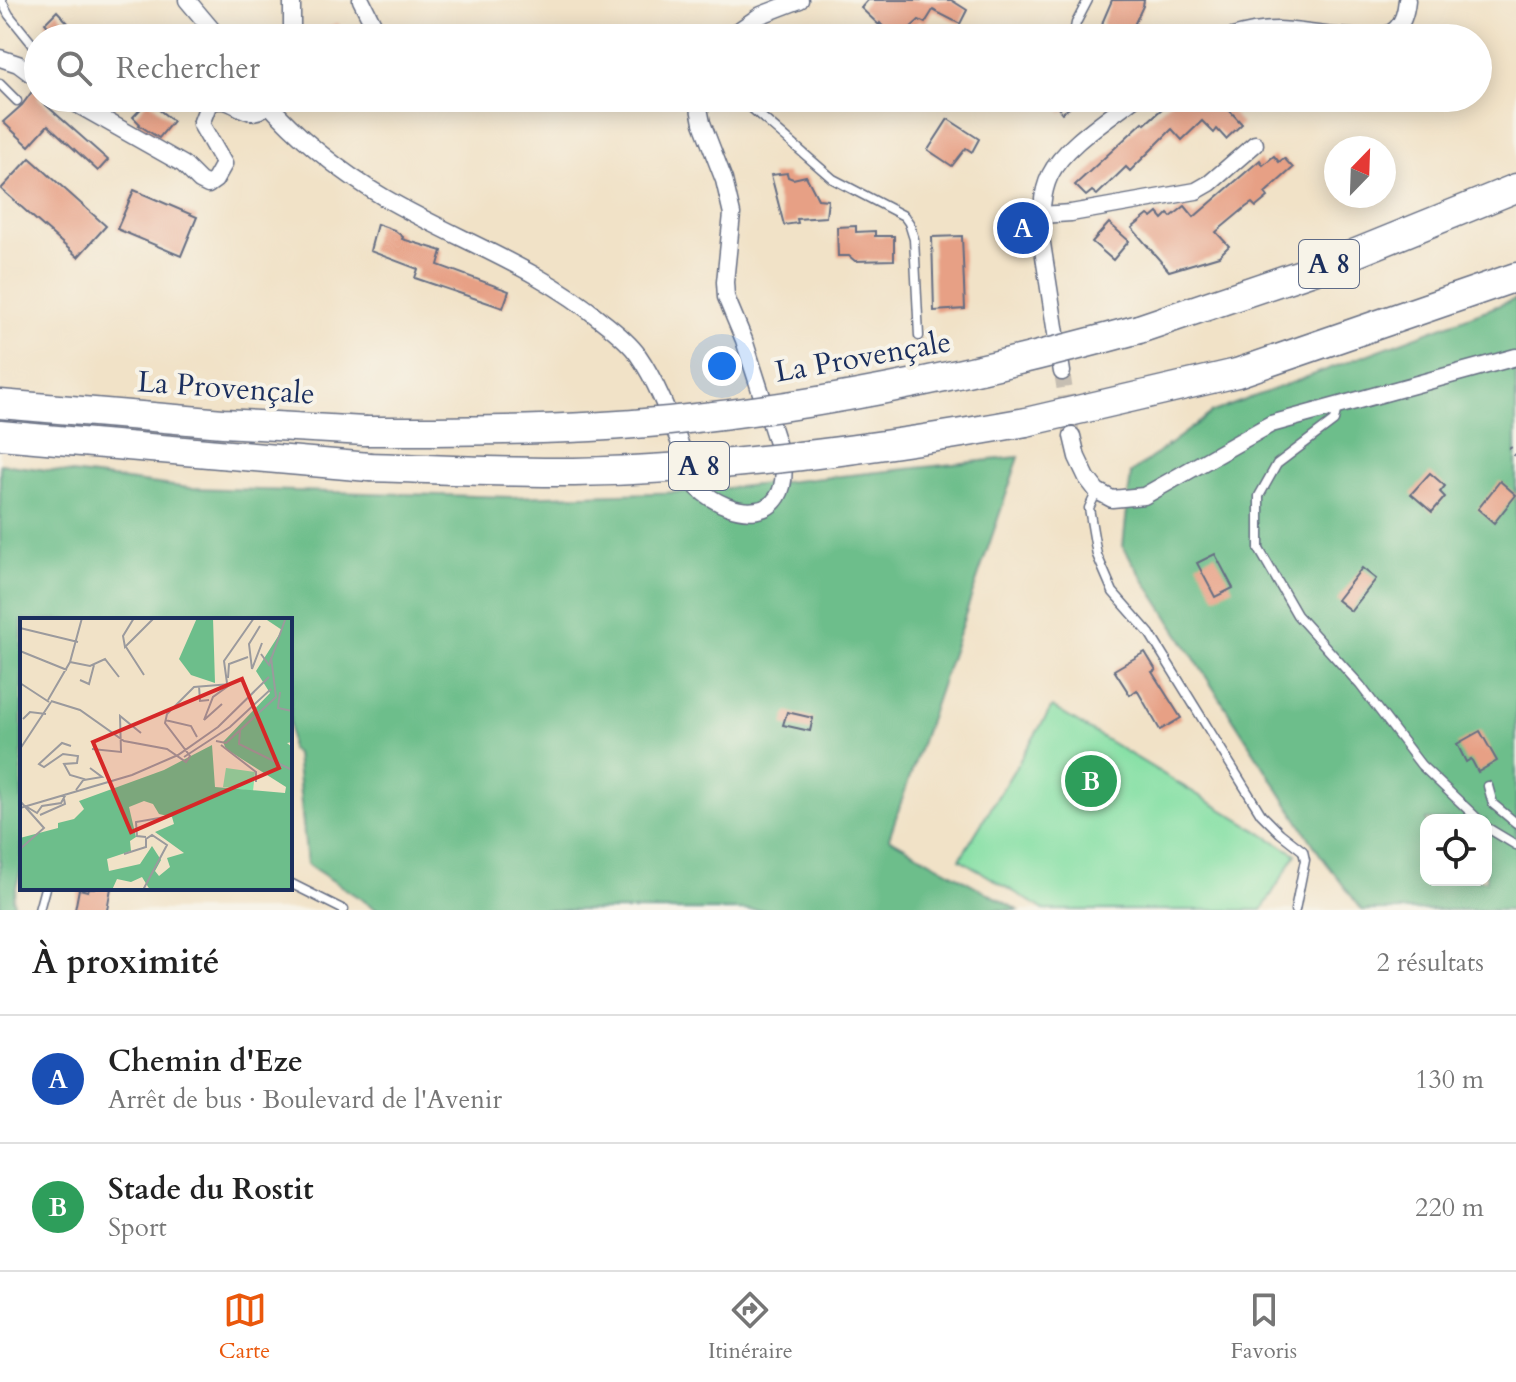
<!DOCTYPE html>
<html lang="fr">
<meta charset="utf-8">
<style>
body{margin:0;font-family:Cardo,serif;background:#f6f6f6;color:#222}
.controls{position:absolute;right:24px;bottom:24px;display:grid;overflow:hidden;border-radius:16px;box-shadow:0 4px 20px #0003}
.controls button{width:72px;height:72px;display:grid;place-items:center;padding:0;border:0;border-bottom:2px solid #e0e0e0;background:#fff;color:#222;font:40px sans-serif}
.compass{position:absolute;left:1324px;top:136px;width:72px;height:72px;border-radius:50%;background:#fff;box-shadow:0 4px 20px #0003;rotate:23deg}
.you{position:absolute;left:722px;top:366px;width:28px;height:28px;margin:-20px;border:6px solid #fff;border-radius:50%;background:#1a73e8;box-shadow:0 0 0 12px #1a73e833}
.badge{display:grid;place-items:center;width:52px;height:52px;border-radius:50%;background:#ea580c;color:#fff;font-size:26px;font-weight:700}
.pin{position:absolute;translate:-50% -50%;border:4px solid #fff;box-shadow:0 2px 8px #0006}
.list{margin:0;padding:0;list-style:none}
h2{display:flex;justify-content:space-between;align-items:center;height:104px;margin:0;padding:0 32px;font-size:34px}
h2 small{font-size:26px;font-weight:400;color:#767676}
.list li{display:grid;grid-template-columns:52px 1fr auto;gap:24px;align-items:center;box-sizing:border-box;height:128px;padding:0 32px;border-top:2px solid #e0e0e0}
.list b{display:block;font-size:30px;white-space:nowrap}
.list p{margin:0;font-size:26px;white-space:nowrap;color:#767676}
.list em{font-size:26px;font-style:normal;color:#767676}
.icon{flex:none;width:44px;height:44px;fill:none;stroke:currentColor;stroke-width:2;stroke-linecap:round;stroke-linejoin:round}
.map{position:relative;flex:none;width:1516px;height:910px;overflow:hidden}
.search{position:absolute;background:#fff;box-shadow:0 4px 20px #0003;left:24px;right:24px;top:24px;height:88px;display:flex;align-items:center;gap:20px;box-sizing:border-box;padding:0 28px;border-radius:44px;color:#767676;font-size:30px}
.sheet{height:360px;background:#fff}
nav{display:flex;justify-content:space-around;align-items:center;box-sizing:border-box;height:112px;border-top:2px solid #e0e0e0;background:#fff;font-size:22px;color:#767676}
nav a{display:grid;justify-items:center;gap:4px}
nav .on{color:#ea580c}
.map>svg:first-child{display:block}
.green{fill:#87e0a6;stroke:#518882;stroke-width:2}
.forest{fill:#6dbe8b;stroke:#447674;stroke-width:2;fill-rule:evenodd}
.building{fill:#e7a085}
.lines{fill:none;stroke-linecap:round;stroke-linejoin:round}
.street-tunnel{stroke:#c6beb2;stroke-width:16;stroke-dasharray:16 8;stroke-linecap:butt}
.lane-casing{stroke:#666e83;stroke-width:11}
.street-casing{stroke:#666e83;stroke-width:19}
.highway-casing{stroke:#666e83;stroke-width:31}
.path{stroke:#666e83;stroke-width:3;stroke-dasharray:2 6;stroke-linecap:butt}
.lane{stroke:#fff;stroke-width:8}
.street{stroke:#fff;stroke-width:16}
.highway{stroke:#fff;stroke-width:28}
.highway-bridge-casing{stroke:#666e83;stroke-width:31;stroke-linecap:butt}
.highway-bridge{stroke:#fff;stroke-width:28}
.labels{text-anchor:middle;dominant-baseline:central;stroke-width:8;stroke-linejoin:round;paint-order:stroke}
.shield{fill:#f7f3e8;stroke:#5d6a87;stroke-width:2}
.shield-label{font-size:28px;font-weight:bold;fill:#1b2f5e}
.street-label{font-size:30px;fill:#1b2f5e;stroke:#f7f3e8}
.inset-road{fill:none;stroke:#9b9a9d;stroke-width:2}
.view{fill:#d62828;fill-opacity:0.15;stroke:#d62828;stroke-width:4}
.inset-edge{fill:none;stroke:#1b2f5e;stroke-width:4}
</style>
<div class="map">
<svg width="1516" height="910" viewBox="0 0 1516 910">
<rect width="100%" height="100%" fill="#f7f3e8"/>
<filter id="ink" filterUnits="userSpaceOnUse"><feTurbulence type="fractalNoise" baseFrequency=".0125" numOctaves="2"/><feDisplacementMap in="SourceGraphic" scale="16" xChannelSelector="R" yChannelSelector="G"/><feConvolveMatrix kernelMatrix="1 2 1 2 8 2 1 2 1" color-interpolation-filters="sRGB"/></filter>
<filter id="wash" filterUnits="userSpaceOnUse"><feTurbulence type="fractalNoise" baseFrequency=".006" numOctaves="4" result="noise"/><feDisplacementMap in="SourceGraphic" scale="32" xChannelSelector="R" yChannelSelector="G"/><feGaussianBlur stdDeviation="1.8" result="paint"/><feColorMatrix in="noise" values="0 0 0 0 0 0 0 0 0 0 0 0 0 0 0 0 0 1.4 0 .05"/><feComposite in="paint" operator="in"/></filter>
<g filter="url(#wash)">
<rect width="100%" height="100%" fill="#f1e2c7"/>
<path class="green" d="M1052 707 1296 854 1262 910H1044L960 859Z"/>
<g class="forest">
<path d="M1516 299V910H1362L1319 853 1123 547 1131 473 1213 412ZM1426 820H1486V880H1426Z"/>
<path d="M1019 457 889 838 1018 910H378L307 864 296 754 290 749V620H22V866L13 898 15 910H0V464L189 488 511 497 690 492Z"/>
</g>
<g id="blocks">
<g class="building">
<path d="M868 0H951L967 10 960 24 933 10 925 23 919 20 899 38H893L880 23 879 25 861 8Z"/>
<path d="M1112 0H1144L1143 6 1128 38H1100L1103 21Z"/>
<path d="M57 11 82 38H58L45 23Z"/>
<path d="M338 23 344 38H303V35Z"/>
<path d="M34 89 38 90V98L108 160 98 171 48 125 29 146 3 122 22 105Z"/>
<path d="M1050 98H1084L1062 113Z"/>
<path d="M1174 98H1218L1242 124 1226 139 1217 129 1214 133 1202 121 1182 140 1172 129 1130 171 1126 167 1097 195 1092 191 1086 196 1075 185 1143 122 1145 124Z"/>
<path d="M148 101 173 121 159 138 139 125 140 124 133 117Z"/>
<path d="M948 119 979 139 972 152 966 148 952 166 928 150Z"/>
<path d="M1274 156 1279 162 1284 158 1293 168 1265 193 1268 197 1256 207 1252 203 1246 207 1216 232 1229 246 1219 256 1169 271 1132 228 1148 215 1152 218 1158 213 1163 219 1168 214 1171 217 1185 206 1194 217 1260 160 1263 165Z"/>
<path d="M30 158 106 226 78 257 1 189Z"/>
<path d="M787 173 788 177 793 179 806 176 818 199 828 200 826 217 797 219 798 223 784 225 771 175Z"/>
<path d="M134 190 197 217 181 256 117 229Z"/>
<path d="M1109 223 1129 241 1113 260 1092 242Z"/>
<path d="M377 224 394 230 403 237 402 239 442 251 438 265 509 291 503 308 415 278 418 269 370 251Z"/>
<path d="M856 226V232L875 231V236H894V260L855 261 849 256H838L837 227Z"/>
<path d="M962 236 965 309 934 311 932 237Z"/>
<path d="M1430 473 1445 486 1440 492 1445 497 1432 512 1411 494Z"/>
<path d="M1500 481 1516 495 1494 523 1478 509Z"/>
<path d="M1215 554 1233 588 1215 597 1197 563Z"/>
<path d="M1362 568 1376 579 1351 611 1337 600Z"/>
<path d="M1145 652 1156 670 1152 672 1181 718 1160 730 1137 690 1130 695 1114 670Z"/>
<path d="M787 712 813 718 810 731 783 725Z"/>
<path d="M1480 731 1497 761 1478 772 1471 759 1466 762 1457 744Z"/>
<path d="M89 888H111L107 910H75L79 889 88 891Z"/>
</g>
</g>
</g>
<g filter="url(#ink)">
<use href="#blocks" fill-opacity="0" stroke="#666e83" stroke-width="2"/>
<g class="lines">
<path class="street-tunnel" d="M1062 372 1072 436"/>
<defs>
<g id="lane">
<path d="M1 0 9 15 38 51"/>
<path d="M1073 38 1076 23 1088 0"/>
<path d="M0 84 17 101"/>
<path d="M740 98 833 179 904 216 909 223 914 239 919 336"/>
<path d="M1337 406 1334 421 1277 464 1259 496V549L1297 615 1360 685 1421 765 1479 820"/>
<path d="M1097 491 1089 508 1097 555 1113 592 1150 634 1261 814 1280 833 1303 851 1305 860 1295 910"/>
<path d="M1488 786 1493 804 1516 823"/>
<path d="M1486 827 1516 845"/>
<path d="M290 883 344 910"/>
<path d="M39 910 45 888"/>
</g>
<g id="street">
<path d="M187 0 219 38"/>
<path d="M292 0V38"/>
<path d="M361 0 380 38"/>
<path d="M728 38 761 15 800 0"/>
<path d="M1229 38C1245 33 1262 30 1278 30 1306 30 1376 48 1396 29 1404 22 1406 10 1407 0"/>
<path d="M0 58 18 64 38 79"/>
<path d="M66 98 183 164 200 181 208 185 215 180 224 164 201 124 209 103C238 91 246 132 274 98"/>
<path d="M263 98C298 138 339 171 385 198 457 240 538 267 602 321 615 331 629 342 638 355 665 394 678 444 698 488 733 520 790 524 783 462L744 340 726 297 725 282 732 214 724 180 702 123 697 98"/>
<path d="M427 98 434 101 440 98"/>
<path d="M1041 215 1071 213 1196 191 1210 183 1255 144"/>
<path d="M1062 372 1041 237C1041 216 1041 194 1050 175 1064 146 1109 118 1134 98"/>
<path d="M1072 436 1077 457 1087 478 1097 491 1112 499 1144 496 1271 424 1516 357"/>
</g>
<g id="highway">
<path d="M1139 329 1319 268 1516 188"/>
<path d="M0 404 223 423 365 431"/>
<path d="M1026 422 1237 373 1516 277"/>
<path d="M0 435 369 467"/>
</g>
</defs>
<use href="#lane" class="lane-casing"/>
<use href="#street" class="street-casing"/>
<use href="#highway" class="highway-casing"/>
<path class="path" d="M1510 447 1516 458"/>
<use href="#lane" class="lane"/>
<use href="#street" class="street"/>
<use href="#highway" class="highway"/>
<defs>
<g id="highway-bridge">
<path d="M365 431C472 431 580 431 687 419 840 403 990 370 1139 329"/>
<path d="M369 467C437 469 506 473 574 472 726 469 876 449 1026 422"/>
</g>
</defs>
<use href="#highway-bridge" class="highway-bridge-casing"/>
<use href="#highway-bridge" class="highway-bridge"/>
</g>
</g>
<g class="labels">
<g class="shield">
<rect x="1299" y="240" width="60" height="48" rx="6"/>
<rect x="669" y="442" width="60" height="48" rx="6"/>
</g>
<g class="shield-label">
<text x="1329" y="264">A 8</text>
<text x="699" y="466">A 8</text>
</g>
<g class="street-label">
<text transform="translate(863 357) rotate(-10)">La Provençale</text>
<text transform="translate(226 388) rotate(4)">La Provençale</text>
</g>
</g>
<g transform="translate(20 618)">
<rect width="272" height="272" fill="#f1e2c7"/>
<path d="M206 150 235 154 233 173 203 169Z" fill="#87e0a6"/>
<path d="M177 0H193L195 65 171 57 159 41ZM244 0H272V124L267 125 272 129V272H130L122 259 111 264 97 261 92 272H0V220L38 210V205L54 201 64 191 59 183 144 152 192 127 195 169 265 175 266 169 206 131 203 124 250 75 236 53 262 12ZM124 183 133 186 139 196 152 199 154 206 135 214 164 235 147 240 150 249 139 258 135 253 141 242 132 228 120 246 89 253 87 241 111 233 110 223 116 219 109 189Z" fill="#6dbe8b" fill-rule="evenodd"/>
<path class="inset-road" d="M114 0 103 18 105 29 134 0M240 8 229 26 232 51 242 25M0 10 58 24M106 29 124 57M0 33 47 52M241 36 249 47 265 2M50 44 70 48 85 41 99 59M208 60 209 46 228 39M60 62 69 66 74 47M0 65 29 84M207 65 204 43 234 0M179 68 180 83 189 82M260 74 258 90 272 93M28 82 50 44 62 0M31 83 60 92 104 123 147 131 166 144 170 138 145 105 147 96 174 69 211 66M3 101 10 94 26 96M145 102 171 108 177 119M184 102 193 79 211 66M184 102 202 86M220 112 219 126 272 152M196 123 206 125 256 79 251 39M201 127 236 154V164M51 128 42 125 19 146 24 149 43 136 58 138 57 145 44 146 50 157 64 161 56 172M0 131 31 84M72 131 101 134 100 98 121 115M164 139 210 109 251 71M64 162 82 159 70 150M0 183 24 210 0 231M7 189 17 195 22 188 41 185 46 176M0 190 112 157 158 137 198 109 249 59M20 197 45 186 44 181M126 219 117 218 116 204 145 199M104 236 126 229V221L132 217 147 227 123 272"/>
<path class="view" d="M222 61 259 150 111 214 73 124Z"/>
<rect width="272" height="272" class="inset-edge"/>
</g>
</svg>
<div class="controls">
<button><svg class="icon" aria-label="locate" viewBox="0 0 24 24"><circle cx="12" cy="12" r="6"/><path d="M12 2v4M12 18v4M2 12h4M18 12h4"/></svg></button>
</div>
<svg class="compass" viewBox="-18 -18 36 36"><path d="M0-13l5 13h-10z" fill="#e53935"/><path d="M0 13l5-13h-10z" fill="#767676"/></svg>
<div class="you"></div>
<div class="pin badge" style="left:1023px;top:228px;background:#1a4fb4">A</div>
<div class="pin badge" style="left:1091px;top:781px;background:#2e9e5b">B</div>
<div class="search"><svg class="icon" aria-label="search" viewBox="0 0 24 24"><circle cx="10" cy="10" r="6"/><path d="M15 15l6 6"/></svg>Rechercher</div>
</div>
<section class="sheet">
<h2>À proximité<small>2 résultats</small></h2>
<ul class="list">
<li><span class="badge" style="background:#1a4fb4">A</span><div><b>Chemin d'Eze</b><p>Arrêt de bus · Boulevard de l'Avenir</p></div><em>130 m</em></li>
<li><span class="badge" style="background:#2e9e5b">B</span><div><b>Stade du Rostit</b><p>Sport</p></div><em>220 m</em></li>
</ul>
</section>
<nav>
<a class="on"><svg class="icon" aria-label="map" viewBox="0 0 24 24"><path d="M3 6l6-2 6 2 6-2v14l-6 2-6-2-6 2zM9 4v14M15 6v14"/></svg>Carte</a>
<a><svg class="icon" aria-label="directions" viewBox="0 0 24 24"><path d="M12 3l9 9-9 9-9-9zM9 14v-3h6M13 9l2 2-2 2"/></svg>Itinéraire</a>
<a><svg class="icon" aria-label="saved" viewBox="0 0 24 24"><path d="M7 4h10v16l-5-4-5 4z"/></svg>Favoris</a>
</nav>
